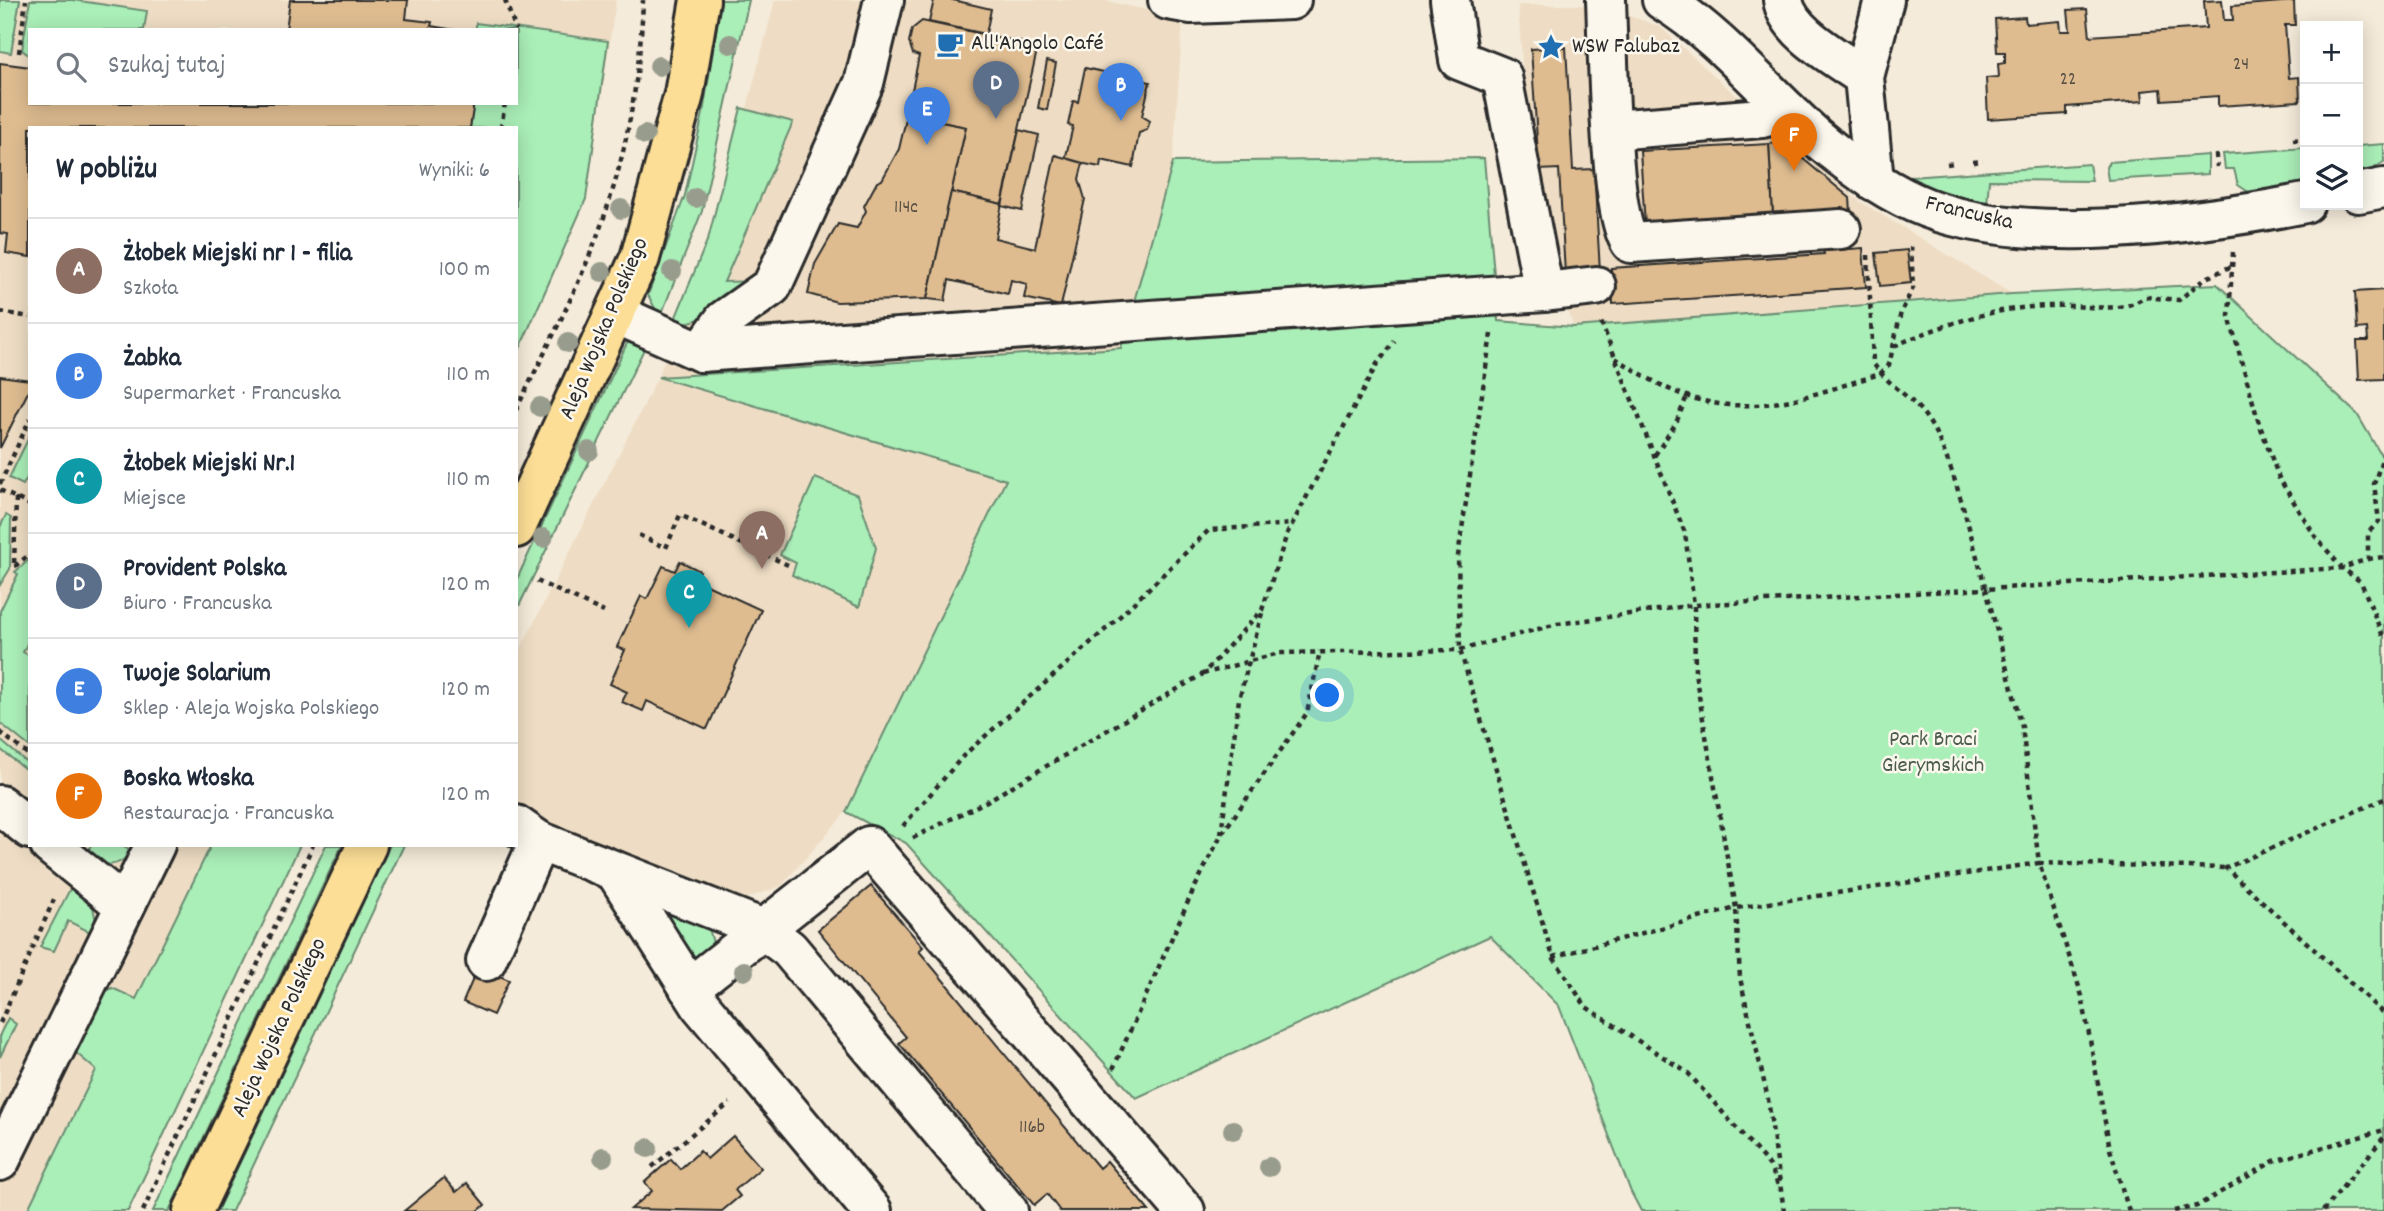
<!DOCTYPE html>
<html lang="pl">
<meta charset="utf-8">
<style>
body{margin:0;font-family:Dekko,sans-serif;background:#f6f6f7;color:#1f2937}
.controls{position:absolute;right:21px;top:21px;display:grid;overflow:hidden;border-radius:0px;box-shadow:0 4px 18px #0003}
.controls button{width:63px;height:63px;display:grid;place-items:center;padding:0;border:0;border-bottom:2px solid #e0e1e3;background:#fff;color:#1f2937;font:35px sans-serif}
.you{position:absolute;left:1328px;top:696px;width:24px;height:24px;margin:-18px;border:5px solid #fff;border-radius:50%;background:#1a73e8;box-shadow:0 0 0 10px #1a73e833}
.badge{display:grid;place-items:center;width:46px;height:46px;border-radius:50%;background:#1f6fb2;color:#fff;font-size:23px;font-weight:700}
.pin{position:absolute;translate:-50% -58px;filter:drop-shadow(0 2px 4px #0008)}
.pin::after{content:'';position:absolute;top:37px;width:24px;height:21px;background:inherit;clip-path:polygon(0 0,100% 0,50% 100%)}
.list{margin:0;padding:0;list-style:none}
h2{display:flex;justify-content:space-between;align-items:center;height:91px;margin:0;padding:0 28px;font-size:30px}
h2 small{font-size:23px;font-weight:400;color:#747a83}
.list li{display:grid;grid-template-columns:46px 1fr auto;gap:21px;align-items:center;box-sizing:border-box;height:105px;padding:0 28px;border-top:2px solid #e0e1e3}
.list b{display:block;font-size:26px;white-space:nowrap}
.list p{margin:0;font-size:23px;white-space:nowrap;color:#747a83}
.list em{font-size:23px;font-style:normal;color:#747a83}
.icon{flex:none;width:38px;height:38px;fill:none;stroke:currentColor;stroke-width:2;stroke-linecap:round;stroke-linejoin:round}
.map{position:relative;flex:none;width:2384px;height:1211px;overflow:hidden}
.search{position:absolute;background:#fff;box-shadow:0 4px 18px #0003;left:28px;top:28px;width:490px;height:77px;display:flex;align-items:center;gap:18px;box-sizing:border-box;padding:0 24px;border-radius:0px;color:#747a83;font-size:26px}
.panel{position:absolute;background:#fff;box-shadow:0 4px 18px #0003;left:28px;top:126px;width:490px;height:721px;border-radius:0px}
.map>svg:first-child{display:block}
.built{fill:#eeddc4;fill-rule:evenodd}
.green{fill:#aaeeb8;stroke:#6a8c72;stroke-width:2}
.building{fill:#debc90;stroke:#2b2b2b;stroke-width:2}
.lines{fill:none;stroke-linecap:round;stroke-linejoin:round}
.minor-casing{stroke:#2b2b2b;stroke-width:44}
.major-casing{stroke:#2b2b2b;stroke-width:44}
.path{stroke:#2b2b2b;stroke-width:4.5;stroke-dasharray:5 5;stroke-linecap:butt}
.minor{stroke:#fbf7ec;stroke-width:38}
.major{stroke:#fcde96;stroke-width:38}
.tree{fill:#989c8d}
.labels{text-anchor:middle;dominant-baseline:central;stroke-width:5;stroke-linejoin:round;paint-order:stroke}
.number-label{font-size:19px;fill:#584f44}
.poi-label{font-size:23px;fill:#2b2b2b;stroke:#fbf7ec;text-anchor:start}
.street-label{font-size:23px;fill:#2b2b2b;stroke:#fbf7ec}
.park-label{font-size:23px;fill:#4b5c4e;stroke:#fbf7ec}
</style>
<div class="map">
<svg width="2384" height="1211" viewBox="0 0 2384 1211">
<rect width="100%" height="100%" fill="#f5ebda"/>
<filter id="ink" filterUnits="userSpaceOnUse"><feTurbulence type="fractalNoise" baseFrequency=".0143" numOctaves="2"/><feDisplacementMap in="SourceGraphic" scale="14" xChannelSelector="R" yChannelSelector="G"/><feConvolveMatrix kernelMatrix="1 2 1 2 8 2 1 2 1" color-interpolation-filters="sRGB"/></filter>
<g filter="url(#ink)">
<g class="built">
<path d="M0 0H616L586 199 516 357V128H30V845H291L118 1211H0ZM30 30H516V103H30Z"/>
<path d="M775 0H1102L1183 18 1173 162 1121 348 660 377 1006 480 846 812 781 886 739 901 556 830 516 807V658L658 377 710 251Z"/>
<path d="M1518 5H1598L1659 26 1802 155 1861 202 2012 294 1574 327 1553 275 1531 188Z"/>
</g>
<g class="green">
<path d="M0 0H20L11 53 0 51Z"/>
<path d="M30 0H73L147 11 144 30H30V56L22 50Z"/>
<path d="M721 0H749L702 211 660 318 648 295 685 195 703 113Z"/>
<path d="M476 23 608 41 586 199 516 357V128H470L473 103H516V30H476Z"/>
<path d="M741 108 793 122 724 282 754 281C735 301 700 325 673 324L709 236Z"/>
<path d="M2384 144V162L2371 170 2358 173V146Z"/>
<path d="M2305 148V184L2253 195 2238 185 2234 169H2225L2223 154Z"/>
<path d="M2208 155V174L2108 180 2106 167 2109 162Z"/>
<path d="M1484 158 1498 321 1574 327 2012 294 2217 284 2357 414 2384 460V1211H1641L1631 1192 1559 1006 1490 936 1136 1098 906 843 846 812 1006 480 658 377 1121 348 1173 162Z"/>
<path d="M2089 164 2092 181 1989 180 1987 205 1945 194 1910 177Z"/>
<path d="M638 341 646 345 516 612V581L627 343Z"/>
<path d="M30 435V473L23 485 9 478Z"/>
<path d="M815 478 858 495 876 548 859 607 792 575 796 563 780 555Z"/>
<path d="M6 515 11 518 10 569 0 585V527Z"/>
<path d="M30 559V638L23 652 30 656V747L0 723V611L18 574 15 572Z"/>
<path d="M0 740 30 765V773L0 749Z"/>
<path d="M91 845H122L132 851C119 868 103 869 87 854Z"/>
<path d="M211 845H300L128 1211H27L96 1070 75 1052 99 996 112 988 136 999Z"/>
<path d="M326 845H342L169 1211H153Z"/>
<path d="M390 845H404L232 1211H217Z"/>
<path d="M71 887 93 907 97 926 92 933 68 921 54 951 40 947Z"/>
<path d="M662 909 709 928 714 947 695 966 656 910Z"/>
<path d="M8 1018 16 1024 0 1057V1034Z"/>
</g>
<g class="building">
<path d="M290 0H408L406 19 432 22 431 26 455 30H286Z"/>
<path d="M934 0H953L991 9 986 34 929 22Z"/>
<path d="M2222 0 2224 20H2233L2232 6 2294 1 2295 25H2285L2289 78 2299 77 2300 101 2218 106V96L2162 100 2161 89 2142 91 2143 101 2067 107V114L1988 119 1986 78 1999 77 1998 64 2005 63V52H1997L1995 19 2025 17 2026 24 2060 21 2061 31H2070L2068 10 2087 9 2090 36 2206 28 2204 1Z"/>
<path d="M922 21 1029 44 1036 55 1002 204 951 192 966 127 907 115 919 56 913 54 909 42 912 29Z"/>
<path d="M1566 47 1573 170 1594 169 1600 271 1565 274 1559 169 1539 170 1531 49Z"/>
<path d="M1047 61 1056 63 1047 110 1038 108Z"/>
<path d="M0 63 30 67V103H473V109L470 128H30V257L6 253 8 234 0 233Z"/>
<path d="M1119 65 1127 77 1150 82 1142 116 1150 121 1147 130 1139 133 1133 167 1101 160 1100 167 1065 160 1073 126 1068 125 1073 101 1078 102 1085 68 1108 73Z"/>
<path d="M907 115 966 127 927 299 837 302 808 294 815 264 838 224 857 228 866 211 864 206 877 182 882 180 899 149Z"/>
<path d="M1019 130 1039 135 1022 211 1002 206Z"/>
<path d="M1783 142 1850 198 1851 212 1773 217 1769 144Z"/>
<path d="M1769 144 1773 217 1645 225 1640 151Z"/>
<path d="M1055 155 1083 163 1079 179 1085 199 1061 306 1024 298 1027 284 1011 280 1008 294 949 280 945 301 927 299 951 192 1002 204 995 238 1035 248Z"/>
<path d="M1863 248 1866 287 1613 304 1611 268 1824 254 1823 251Z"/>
<path d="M1907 250 1911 283 1880 286 1876 253Z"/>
<path d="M2384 290V379L2359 380 2357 341H2368L2367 328 2357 329 2355 292Z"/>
<path d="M0 376 30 380V388L0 448Z"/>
<path d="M680 561 700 571 696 580 761 610 707 729 647 701 643 711 622 702 627 692 610 684 625 650 617 647 641 596 647 599 663 566 675 571Z"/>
<path d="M871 886 923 947 919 951 1099 1168 1107 1161 1149 1211H1060L1047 1194 1034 1205 899 1043 906 1037 818 930Z"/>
<path d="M478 967 509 980 493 1015 463 1002Z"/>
<path d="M733 1136 761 1168 735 1190 740 1196 722 1211 631 1209 652 1191 645 1182 671 1159 680 1169 700 1151 707 1159Z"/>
<path d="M444 1178 456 1192 467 1183 485 1205 478 1211H404Z"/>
</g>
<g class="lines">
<defs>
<g id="minor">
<path d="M1168 0 1191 4 1291 0"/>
<path d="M1606 0C1608 45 1609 215 1631 243L1841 229"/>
<path d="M1662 0C1720 35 1765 92 1816 137 1849 165 1887 193 1927 208 2031 247 2198 224 2305 203"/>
<path d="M1783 0C1788 33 1838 58 1864 77"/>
<path d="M1612 130 1762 118 1788 111"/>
<path d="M1874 181 1864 77 1884 0"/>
<path d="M2358 193 2384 188"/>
<path d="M1544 292 1596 286"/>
<path d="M616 314 701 352 724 320 772 286 864 83 884 0"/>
<path d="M701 352 1544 292 1502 77 1459 60 1450 0"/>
<path d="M0 805 30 829"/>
<path d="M516 825 539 841 761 928 789 949 1008 1211"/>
<path d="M50 845 125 906"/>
<path d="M615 871 701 1006 872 1211"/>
<path d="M486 961 539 841"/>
<path d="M689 988 869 846 1185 1211"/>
<path d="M0 1161 155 845"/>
</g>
<g id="major">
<path d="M516 528 640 258 684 94 700 0"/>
<path d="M193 1211 367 845"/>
</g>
</defs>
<use href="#minor" class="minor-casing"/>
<use href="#major" class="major-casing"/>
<g class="path">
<path d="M505 0 516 30"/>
<path d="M19 53 26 0"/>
<path d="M501 128 505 103"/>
<path d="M2293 140 2305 139"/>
<path d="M2216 154 2217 167"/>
<path d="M1973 162 1983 161"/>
<path d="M1947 164 1955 163"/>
<path d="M2233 252 2229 316 2258 420 2279 478 2315 536 2342 568 2368 559V533L2379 521 2374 484 2384 453"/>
<path d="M1868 255 1873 363C1886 383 1907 394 1922 412 1952 448 1972 543 1986 589L2342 568 2361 582 2384 639"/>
<path d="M0 312 30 317"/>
<path d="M1491 334 1458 556 1460 650 1553 957 1586 1007 1688 1073 1770 1166 1780 1190"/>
<path d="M1894 346C1954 320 2005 304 2071 306 2095 307 2125 312 2145 297L2179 300 2204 279 2232 266"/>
<path d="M1615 358C1636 370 1658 386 1681 394 1750 421 1814 394 1880 374L1889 365 1901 312 1913 288 1911 244"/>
<path d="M516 410C547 347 580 286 603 220 628 149 640 75 643 0"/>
<path d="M1655 455 1676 423 1687 396"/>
<path d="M0 484 30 419"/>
<path d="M0 490 30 505"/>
<path d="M16 498 14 567 30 554"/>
<path d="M639 535 666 548 680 515 788 565"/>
<path d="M2368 559 2384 557"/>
<path d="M537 581 604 612"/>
<path d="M1203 674 1279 653 1460 650 1557 624 1694 605 1986 589 2022 727 2039 863 1736 908 1740 978 1768 1099 1784 1211"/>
<path d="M0 732 30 756"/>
<path d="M2384 799 2226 868 2384 1014"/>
<path d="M903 826 964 755 1115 621 1209 530 1292 524"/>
<path d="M1221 834 1239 699 1262 613"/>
<path d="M913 838 987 801 1203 674 1262 610 1287 534 1377 364 1395 341"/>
<path d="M1553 957 1736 908 1695 673 1694 605 1685 533 1601 322"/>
<path d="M0 1023 55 897"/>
<path d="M1113 1069 1191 895 1221 835 1307 713 1320 651"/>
<path d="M652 1167 730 1103"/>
<path d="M143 1211 313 845"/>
<path d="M2129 1211 2110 1149 2082 996 2039 863 2226 868"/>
<path d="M2174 1211 2197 1206 2274 1161 2384 1130"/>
<path d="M2323 1211 2384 1137"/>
</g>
<use href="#minor" class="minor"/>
<use href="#major" class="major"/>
</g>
<g class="tree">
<circle cx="730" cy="44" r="10"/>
<circle cx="659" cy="66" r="10"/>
<circle cx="645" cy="135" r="10"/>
<circle cx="696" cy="198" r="10"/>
<circle cx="621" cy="209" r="10"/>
<circle cx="672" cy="271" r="10"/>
<circle cx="602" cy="272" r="10"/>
<circle cx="568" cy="343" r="10"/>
<circle cx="540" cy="407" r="10"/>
<circle cx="589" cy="451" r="10"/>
<circle cx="543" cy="538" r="10"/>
<circle cx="744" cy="971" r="10"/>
<circle cx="1233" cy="1130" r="10"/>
<circle cx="648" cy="1148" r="10"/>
<circle cx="603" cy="1157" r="10"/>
<circle cx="1269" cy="1167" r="10"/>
</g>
</g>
<defs>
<symbol id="cafe-bare" viewBox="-9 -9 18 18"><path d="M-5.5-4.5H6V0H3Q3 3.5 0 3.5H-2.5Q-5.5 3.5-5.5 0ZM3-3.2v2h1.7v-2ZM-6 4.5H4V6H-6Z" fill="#1f6fb2" stroke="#fbf7ec" stroke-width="2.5" paint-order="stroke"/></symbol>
<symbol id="sight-bare" viewBox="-9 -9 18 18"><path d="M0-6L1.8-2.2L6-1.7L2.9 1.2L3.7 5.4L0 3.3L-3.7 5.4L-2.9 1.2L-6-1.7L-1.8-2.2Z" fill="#1f6fb2" stroke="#fbf7ec" stroke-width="2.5" paint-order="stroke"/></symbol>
</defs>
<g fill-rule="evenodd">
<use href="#cafe-bare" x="931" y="25" width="38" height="38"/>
<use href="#sight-bare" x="1532" y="28" width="38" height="38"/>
</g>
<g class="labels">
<g class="number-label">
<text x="2241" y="65">24</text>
<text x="2068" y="80">22</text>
<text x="906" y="208">114c</text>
<text x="1032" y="1128">116b</text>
</g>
<g class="poi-label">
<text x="971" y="44">All'Angolo Café</text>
<text x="1572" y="47">WSW Falubaz</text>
</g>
<g class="street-label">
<text transform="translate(1969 214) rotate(13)">Francuska</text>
<text transform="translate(605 329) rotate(-67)">Aleja Wojska Polskiego</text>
<text transform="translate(280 1028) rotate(-65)">Aleja Wojska Polskiego</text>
</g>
<g class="park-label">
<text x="1933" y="740">Park Braci<tspan x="1933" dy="26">Gierymskich</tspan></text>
</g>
</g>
</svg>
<div class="controls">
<button>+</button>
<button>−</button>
<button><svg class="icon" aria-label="layers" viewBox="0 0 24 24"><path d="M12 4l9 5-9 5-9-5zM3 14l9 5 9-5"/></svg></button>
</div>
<div class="you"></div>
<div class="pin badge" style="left:762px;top:569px;background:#8d6e63">A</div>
<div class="pin badge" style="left:1121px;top:121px;background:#3f7fe0">B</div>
<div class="pin badge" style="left:689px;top:628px;background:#0f9aa8">C</div>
<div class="pin badge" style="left:996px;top:119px;background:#5c6f8a">D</div>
<div class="pin badge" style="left:927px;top:145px;background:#3f7fe0">E</div>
<div class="pin badge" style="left:1794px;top:171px;background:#e8710a">F</div>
<div class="search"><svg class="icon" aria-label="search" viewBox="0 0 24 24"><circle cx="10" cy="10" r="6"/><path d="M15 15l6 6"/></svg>Szukaj tutaj</div>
<section class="panel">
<h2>W pobliżu<small>Wyniki: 6</small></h2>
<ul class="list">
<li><span class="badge" style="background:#8d6e63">A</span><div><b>Żłobek Miejski nr 1 - filia</b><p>Szkoła</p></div><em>100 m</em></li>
<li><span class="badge" style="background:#3f7fe0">B</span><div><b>Żabka</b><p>Supermarket · Francuska</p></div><em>110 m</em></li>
<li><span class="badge" style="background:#0f9aa8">C</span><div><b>Żłobek Miejski Nr.1</b><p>Miejsce</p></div><em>110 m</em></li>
<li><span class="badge" style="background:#5c6f8a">D</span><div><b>Provident Polska</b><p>Biuro · Francuska</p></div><em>120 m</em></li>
<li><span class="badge" style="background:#3f7fe0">E</span><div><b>Twoje Solarium</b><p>Sklep · Aleja Wojska Polskiego</p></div><em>120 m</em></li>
<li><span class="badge" style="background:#e8710a">F</span><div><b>Boska Włoska</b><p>Restauracja · Francuska</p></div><em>120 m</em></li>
</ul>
</section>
</div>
